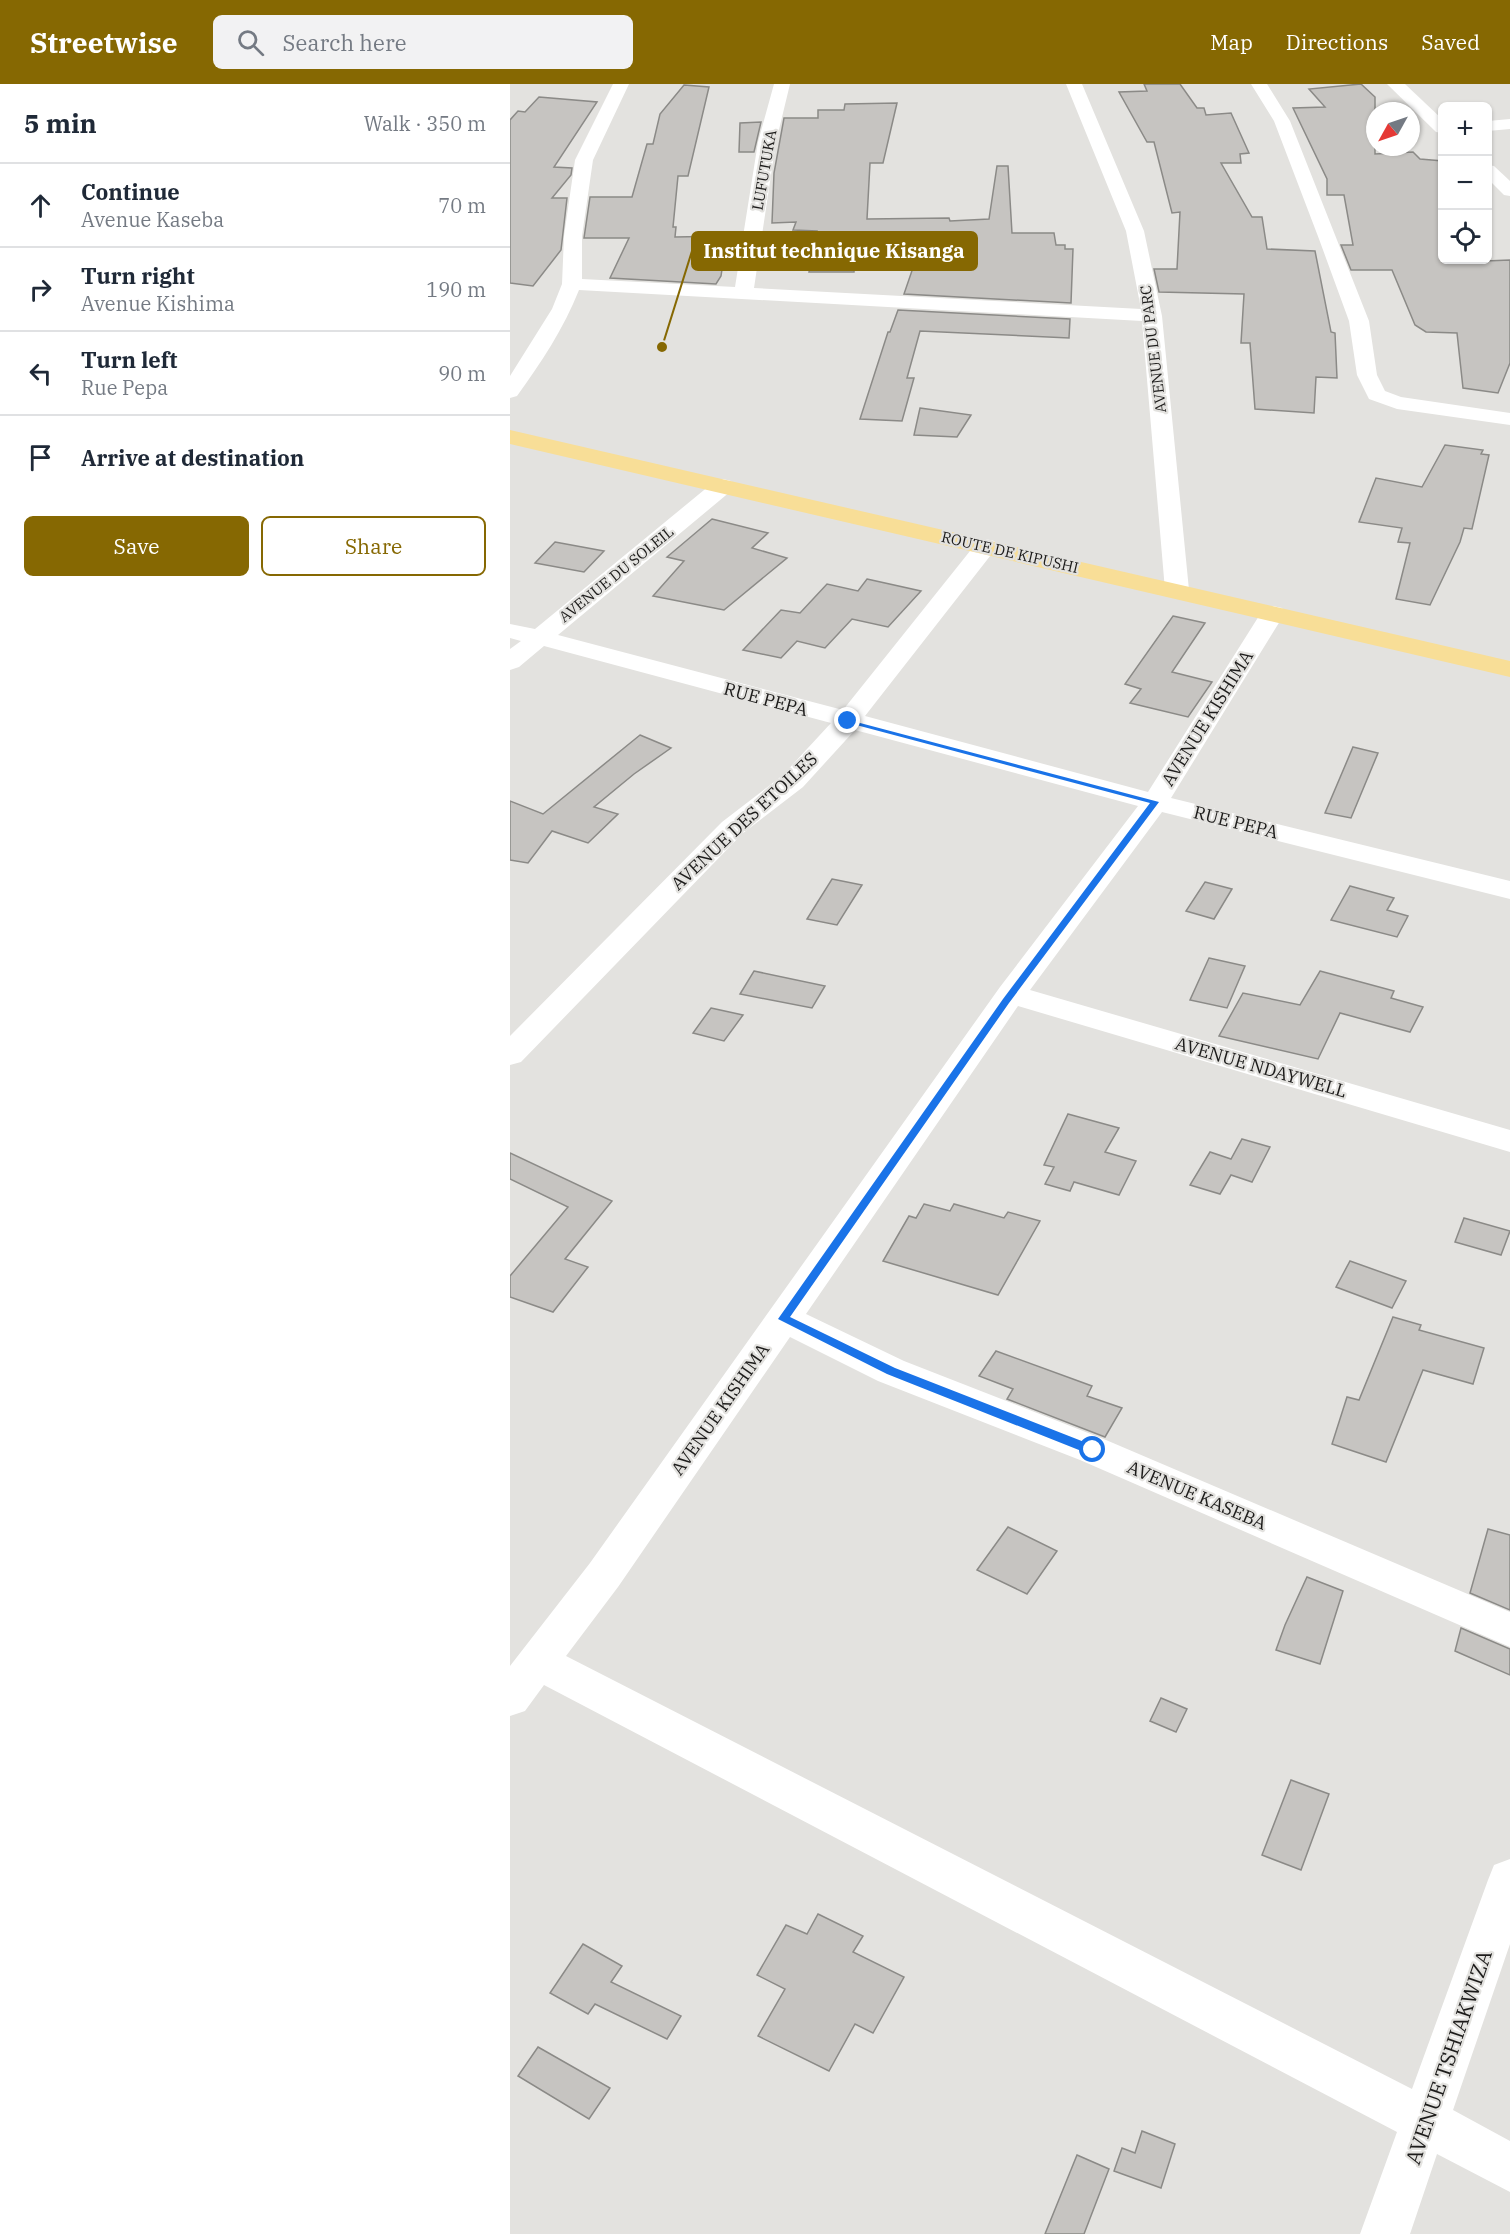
<!DOCTYPE html>
<meta charset="utf-8">
<style>
body{margin:0;font-family:"IBM Plex Serif",serif;background:#f2f2f3;color:#1f2937}
.controls{position:absolute;right:18px;top:18px;display:grid;overflow:hidden;border-radius:9px;box-shadow:0 2px 4px #0004}
.controls button{width:54px;height:54px;display:grid;place-items:center;padding:0;border:0;border-bottom:2px solid #e0e1e3;background:#fff;color:#1f2937;font:30px sans-serif}
.compass{position:absolute;left:856px;top:18px;width:54px;height:54px;border-radius:50%;background:#fff;box-shadow:0 2px 4px #0004;rotate:230deg}
.stop{position:absolute;width:18px;height:18px;margin:-14px;border:4px solid #1a73e8;border-radius:50%;background:#fff}
.stop.end{background:#1a73e8;border-color:#fff;box-shadow:0 2px 6px #0008}
.list{margin:0;padding:0;list-style:none}
h2{display:flex;justify-content:space-between;align-items:center;height:78px;margin:0;padding:0 24px;font-size:26px}
h2 small{font-size:20px;font-weight:400;color:#747a83}
.list li{display:grid;grid-template-columns:39px 1fr auto;gap:18px;align-items:center;box-sizing:border-box;height:84px;padding:0 24px;border-top:2px solid #e0e1e3}
.list b{display:block;font-size:22px;white-space:nowrap}
.list p{margin:0;font-size:20px;white-space:nowrap;color:#747a83}
.list em{font-size:20px;font-style:normal;color:#747a83}
.actions{display:flex;gap:12px;padding:18px 24px}
.actions a{flex:1;padding:14px 0;border:2px solid #866802;border-radius:9px;text-align:center;font-size:21px;color:#866802}
.actions .main{background:#866802;color:#fff}
.icon{flex:none;width:33px;height:33px;fill:none;stroke:currentColor;stroke-width:2;stroke-linecap:round;stroke-linejoin:round}
.map{position:relative;flex:none;width:1000px;height:2150px;overflow:hidden}
header{display:flex;align-items:center;gap:36px;box-sizing:border-box;height:84px;padding:0 30px;background:#866802;color:#fff}
header strong{font-size:28px}
nav{display:flex;gap:33px;margin-inline-start:auto;font-size:21px}
.search{width:420px;height:54px;background:#f2f2f3;display:flex;align-items:center;gap:15px;box-sizing:border-box;padding:0 21px;border-radius:9px;color:#747a83;font-size:22px}
main{display:flex}
aside{flex:1;background:#fff}
.map>svg:first-child{display:block}
.building{fill:#c6c4c1;stroke:#8b8a87;stroke-width:1.5}
.lines{fill:none;stroke-linecap:round;stroke-linejoin:round}
.minor{fill:#fff;fill-rule:evenodd}
.major{fill:#f8de97;fill-rule:evenodd}
.route{fill:#1a73e8}
.labels{text-anchor:middle;dominant-baseline:central;stroke-width:4.5;stroke-linejoin:round;paint-order:stroke}
.far-street-label{font-size:15px;fill:#1c1b1a;stroke:#e3e2df}
.street-label{font-size:18px;fill:#1c1b1a;stroke:#e3e2df}
.near-street-label{font-size:21px;fill:#1c1b1a;stroke:#e3e2df}
.leader{fill:none;stroke:#866802;stroke-width:2}
.callout-dot{fill:#866802;stroke:#e3e2df;stroke-width:2}
.callout{fill:#866802;stroke:#866802;stroke-width:2}
.callout-label{font-size:20px;text-anchor:middle;font-weight:bold;fill:#fff}
</style>
<header>
<strong>Streetwise</strong>
<div class="search"><svg class="icon" aria-label="search" viewBox="0 0 24 24"><circle cx="10" cy="10" r="6"/><path d="M15 15l6 6"/></svg>Search here</div>
<nav><a>Map</a><a>Directions</a><a>Saved</a></nav>
</header>
<main>
<aside>
<h2>5 min<small>Walk · 350 m</small></h2>
<ul class="list">
<li><svg class="icon" aria-label="ahead" viewBox="0 0 24 24"><path d="M12 20V5M6 11l6-6 6 6"/></svg><div><b>Continue</b><p>Avenue Kaseba</p></div><em>70 m</em></li>
<li><svg class="icon" aria-label="right" viewBox="0 0 24 24"><path d="M7 20v-9h11M14 6l5 5-5 5"/></svg><div><b>Turn right</b><p>Avenue Kishima</p></div><em>190 m</em></li>
<li><svg class="icon" aria-label="left" viewBox="0 0 24 24"><path d="M17 20v-9H6M10 6l-5 5 5 5"/></svg><div><b>Turn left</b><p>Rue Pepa</p></div><em>90 m</em></li>
<li><svg class="icon" aria-label="arrive" viewBox="0 0 24 24"><path d="M6 21V4h12l-3 4 3 4H6"/></svg><div><b>Arrive at destination</b></div></li>
</ul>
<div class="actions"><a class="main">Save</a><a>Share</a></div>
</aside>
<div class="map">
<svg width="1000" height="2150" viewBox="0 0 1000 2150">
<rect width="100%" height="100%" fill="#e3e2df"/>
<g class="building">
<path d="M634 0H670L687 24H694L696 31 721 29 739 69 730 70 731 79H711L742 133H752L757 165 805 167 821 248 825 249 827 294 806 293 804 329 745 325 740 259H731L734 210 649 208 644 185H667L670 128 662 129 644 58H637L609 8 637 7Z"/>
<path d="M851 0 865 13V70L903 68 910 75 933 77V176H949L951 178 1000 176V279L988 309 953 304 947 249 916 248 905 241 882 186H841L831 161H843L834 111H817V95L783 24 815 23 799 5Z"/>
<path d="M174 1 199 3 178 92H168L163 143H166L165 153 217 152 211 192 206 200 100 194 119 154H74L80 113H122L137 60H143L150 30Z"/>
<path d="M29 13 87 18 44 83 62 84 61 91 42 114H57L51 166 23 202 0 199V36L8 27 15 28Z"/>
<path d="M387 19 373 79H360L357 135 439 134 440 137 479 135 487 82H498L502 149H544L546 161H555V165H563L561 219 394 210 406 175 345 171 344 188H299L307 147 283 146 286 138 262 139 264 89 274 34H308V26H334L335 20Z"/>
<path d="M251 38 244 68H229L230 39Z"/>
<path d="M388 226 560 235 559 254 410 247 397 294H404L392 337 350 335 378 248H380Z"/>
<path d="M410 324 461 331 447 353 404 351Z"/>
<path d="M935 361 973 366 971 370 979 371 962 445 954 444 950 458 920 521 886 515 900 459 888 458 892 444 849 438 866 394 912 403Z"/>
<path d="M202 435 258 449 242 464 277 474 214 526 143 512 174 477 157 473Z"/>
<path d="M45 458 94 467 74 488 25 479Z"/>
<path d="M357 495 411 507 378 543 342 535 315 564 287 557 271 574 233 566 271 526 290 529 317 500 348 507Z"/>
<path d="M663 532 695 539 662 588 702 598 678 633 620 619 631 605 615 600Z"/>
<path d="M130 651 161 664 124 690 84 723 108 730 78 759 42 747 18 779 0 776V717L33 730Z"/>
<path d="M843 663 868 669 841 734 815 729Z"/>
<path d="M322 795 352 801 327 841 297 835Z"/>
<path d="M695 798 722 805 704 835 676 827Z"/>
<path d="M840 802 884 814 877 826 898 832 887 853 821 836Z"/>
<path d="M699 874 735 882 717 924 680 916Z"/>
<path d="M244 887 315 902 302 924 230 910Z"/>
<path d="M810 887 884 907 881 914 913 923 900 948 830 929 808 975 709 952 733 909 790 921Z"/>
<path d="M201 924 233 931 214 957 183 949Z"/>
<path d="M558 1030 609 1044 595 1068 626 1077 609 1111 564 1098 560 1107 535 1100 544 1083 534 1081Z"/>
<path d="M732 1055 760 1063 742 1098 721 1091 710 1110 680 1101 700 1068 721 1075Z"/>
<path d="M0 1069 102 1117 55 1175 78 1183 43 1228 0 1213V1192L58 1123 0 1095Z"/>
<path d="M414 1120 440 1127 444 1120 494 1134 498 1128 530 1137 488 1211 373 1177 399 1132 406 1134Z"/>
<path d="M954 1134 1000 1147 991 1171 945 1158Z"/>
<path d="M840 1177 896 1197 882 1224 826 1203Z"/>
<path d="M883 1233 911 1241 909 1246 974 1264 963 1300 913 1286 876 1378 822 1360 837 1313 849 1316Z"/>
<path d="M486 1267 582 1302 577 1312 612 1324 595 1353 497 1315 503 1305 469 1292Z"/>
<path d="M498 1443 547 1467 517 1510 467 1486Z"/>
<path d="M978 1445 1000 1451V1526L960 1509Z"/>
<path d="M797 1493 833 1507 810 1580 766 1566 775 1541Z"/>
<path d="M951 1544 1000 1565V1591L945 1567Z"/>
<path d="M651 1614 677 1625 666 1648 640 1637Z"/>
<path d="M781 1696 819 1710 791 1786 752 1771Z"/>
<path d="M308 1830 353 1852 343 1868 394 1893 363 1949 345 1940 319 1987 248 1952 275 1905 247 1891 276 1841 297 1850Z"/>
<path d="M73 1860 112 1882 101 1898 171 1932 157 1955 85 1920 78 1930 40 1909Z"/>
<path d="M28 1963 100 2004 79 2035 8 1992Z"/>
<path d="M632 2047 665 2060 651 2104 604 2087 612 2064 625 2069Z"/>
<path d="M567 2071 599 2085 574 2150H535Z"/>
</g>
<g class="lines">
<g class="minor">
<path d="M103 0H119L83 76 72 152V195L225 203 248 58 264 0H280L266 58 244 204 631 225 616 147 556 0H572L634 147 652 232 679 506 676 511 667 513 658 511 655 506 632 237 69 206C54 244 31 279 7 312L0 314V292L42 225 52 200 54 152 65 76Z"/>
<path d="M741 0H757L780 37 859 237 867 291 875 307 891 313 1000 329V341L887 325 859 315 847 291 839 237 809 155 764 37Z"/>
<path d="M877 0H895L932 35V49L926 48Z"/>
<path d="M1000 35V45L978 47V37Z"/>
<path d="M978 81 984 82 1000 97V112L994 111 978 95Z"/>
<path d="M213 395 221 397 224 402 221 407 48 551 333 626 468 457 476 455 484 457 488 462 484 467 355 632 638 708 754 524 763 522 772 524 775 529 661 714 1000 797V815L652 728 520 906 1000 1046V1068L508 922 296 1230 394 1277 596 1356 1000 1528V1563L570 1376 368 1297 280 1253 108 1503 56 1572 902 2005 978 1796 984 1781 1000 1775V1860L943 2026 1000 2057V2108L927 2070 900 2150H850L887 2048 34 1601 15 1627 0 1632V1582L80 1479 490 903 628 722 345 646 293 703 232 750 11 978 0 981V952L212 738 273 691 321 639 34 562 9 583 0 586V565L11 557 0 554V540L25 545 205 397Z"/>
</g>
<path class="major" d="M0 346 1000 577V593L0 360Z"/>
</g>
<path class="route" d="M335 635 649 718 499 919 280 1233 385 1284 587 1363V1370H579L377 1290 268 1235 493 915 640 719 335 638Z"/>
<g class="labels">
<g class="far-street-label">
<text transform="translate(254 86) rotate(-80)">LUFUTUKA</text>
<text transform="translate(643 265) rotate(-97)">AVENUE DU PARC</text>
<text transform="translate(500 468) rotate(13)">ROUTE DE KIPUSHI</text>
<text transform="translate(106 490) rotate(-39)">AVENUE DU SOLEIL</text>
</g>
<g class="street-label">
<text transform="translate(256 615) rotate(15)">RUE PEPA</text>
<text transform="translate(697 634) rotate(-58)">AVENUE KISHIMA</text>
<text transform="translate(234 737) rotate(-43)">AVENUE DES ETOILES</text>
<text transform="translate(726 738) rotate(14)">RUE PEPA</text>
<text transform="translate(751 983) rotate(16)">AVENUE NDAYWELL</text>
<text transform="translate(210 1325) rotate(-55)">AVENUE KISHIMA</text>
<text transform="translate(687 1411) rotate(23)">AVENUE KASEBA</text>
</g>
<g class="near-street-label">
<text transform="translate(938 1973) rotate(-71)">AVENUE TSHIAKWIZA</text>
</g>
</g>
<path class="leader" d="M152 263L182 167"/>
<circle class="callout-dot" cx="152" cy="263" r="6"/>
<rect class="callout" x="182" y="148" width="285" height="38" rx="6"/>
<g class="callout-label">
<text x="324" y="174">Institut technique Kisanga</text>
</g>
</svg>
<div class="controls">
<button>+</button>
<button>−</button>
<button><svg class="icon" aria-label="locate" viewBox="0 0 24 24"><circle cx="12" cy="12" r="6"/><path d="M12 2v4M12 18v4M2 12h4M18 12h4"/></svg></button>
</div>
<svg class="compass" viewBox="-18 -18 36 36"><path d="M0-13l5 13h-10z" fill="#e53935"/><path d="M0 13l5-13h-10z" fill="#747a83"/></svg>
<div class="stop" style="left:583px;top:1366px"></div>
<div class="stop end" style="left:338px;top:637px"></div>
</div>
</main>
